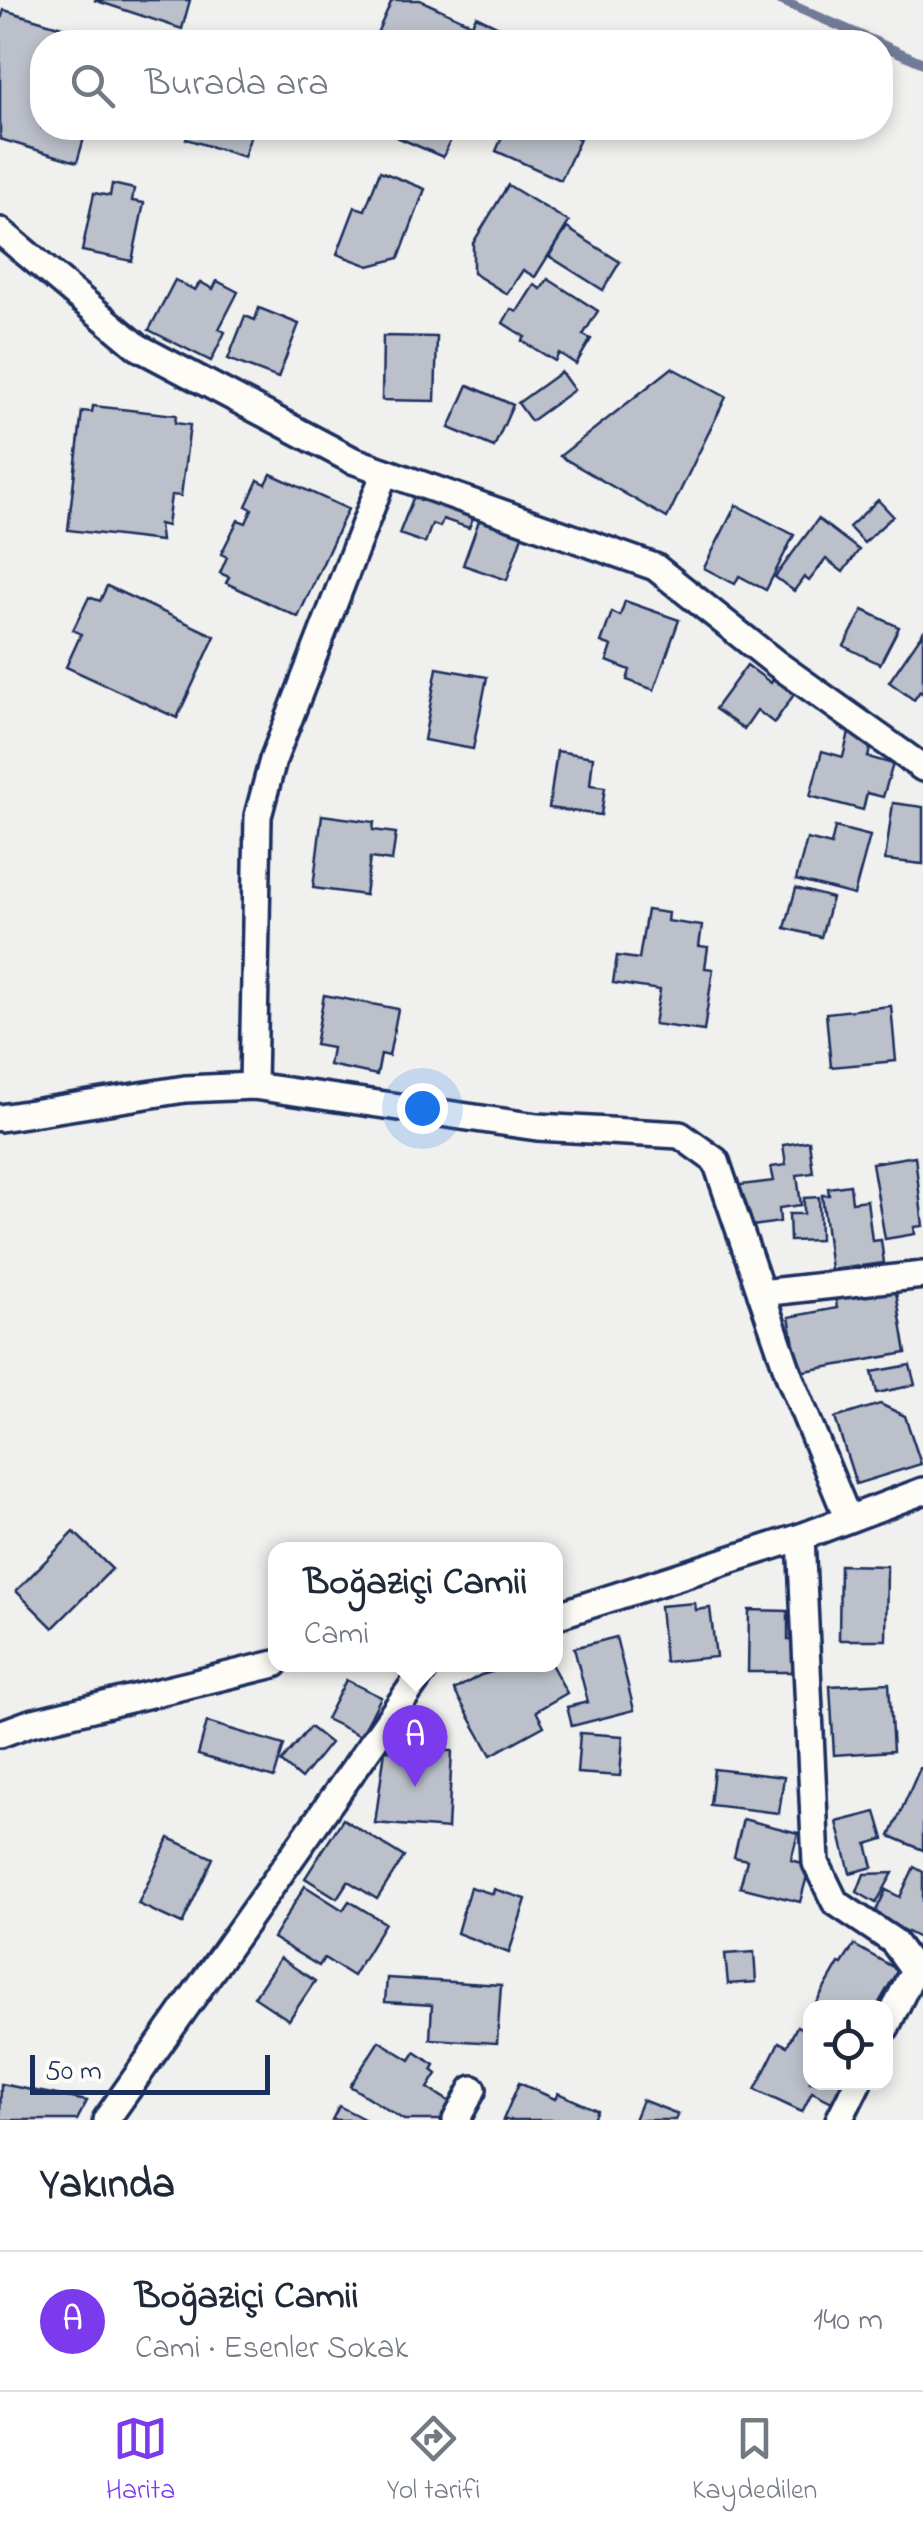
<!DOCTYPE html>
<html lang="tr">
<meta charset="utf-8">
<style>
body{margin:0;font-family:"Indie Flower",sans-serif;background:#f2f2f3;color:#1f2937}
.controls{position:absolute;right:30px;bottom:30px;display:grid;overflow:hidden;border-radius:20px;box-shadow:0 5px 15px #0003}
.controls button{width:90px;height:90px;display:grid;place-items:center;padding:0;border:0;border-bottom:2px solid #e0e1e3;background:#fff;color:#1f2937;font:50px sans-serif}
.scale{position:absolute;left:30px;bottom:25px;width:240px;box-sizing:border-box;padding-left:10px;border:5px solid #1b2f5e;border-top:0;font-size:28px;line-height:35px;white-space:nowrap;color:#1b2f5e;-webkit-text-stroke:8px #fdfcf7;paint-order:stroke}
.you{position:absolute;left:422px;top:1108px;width:35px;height:35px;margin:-25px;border:8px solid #fff;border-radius:50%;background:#1a73e8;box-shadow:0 0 0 15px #1a73e833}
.badge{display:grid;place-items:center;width:65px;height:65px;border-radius:50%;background:#7c3aed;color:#fff;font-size:32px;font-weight:700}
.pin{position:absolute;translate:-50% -82px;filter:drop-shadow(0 2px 5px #0008)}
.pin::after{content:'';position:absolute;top:52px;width:35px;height:30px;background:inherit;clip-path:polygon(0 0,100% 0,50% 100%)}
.popup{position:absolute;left:268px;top:1542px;width:295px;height:130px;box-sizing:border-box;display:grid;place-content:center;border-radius:20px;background:#fff;filter:drop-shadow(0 2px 8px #0005);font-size:32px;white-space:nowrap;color:#747a83}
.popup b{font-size:38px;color:#1f2937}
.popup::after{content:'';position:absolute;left:50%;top:100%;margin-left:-20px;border:20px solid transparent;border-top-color:#fff}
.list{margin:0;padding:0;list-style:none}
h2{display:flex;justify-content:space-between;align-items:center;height:130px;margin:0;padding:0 40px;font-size:42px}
h2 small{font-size:32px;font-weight:400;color:#747a83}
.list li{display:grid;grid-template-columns:65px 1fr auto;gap:30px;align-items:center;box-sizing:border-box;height:140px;padding:0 40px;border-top:2px solid #e0e1e3}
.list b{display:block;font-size:38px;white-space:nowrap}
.list p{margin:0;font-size:32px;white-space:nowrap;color:#747a83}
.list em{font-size:32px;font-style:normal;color:#747a83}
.icon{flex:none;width:55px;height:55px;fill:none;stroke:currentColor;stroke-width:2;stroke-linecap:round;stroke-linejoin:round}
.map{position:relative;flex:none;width:923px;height:2120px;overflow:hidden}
.search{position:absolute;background:#fff;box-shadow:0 5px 15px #0003;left:30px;right:30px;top:30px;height:110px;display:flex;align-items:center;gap:25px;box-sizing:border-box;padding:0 35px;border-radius:40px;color:#747a83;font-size:38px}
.sheet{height:270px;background:#fff}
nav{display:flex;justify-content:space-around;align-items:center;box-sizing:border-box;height:140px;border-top:2px solid #e0e1e3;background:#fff;font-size:28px;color:#747a83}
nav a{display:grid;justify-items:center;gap:5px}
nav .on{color:#7c3aed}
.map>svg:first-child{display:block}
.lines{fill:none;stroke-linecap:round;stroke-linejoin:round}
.stream{stroke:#6f7b97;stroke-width:10}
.building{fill:#bbc0ca;stroke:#1b2f5e;stroke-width:2.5}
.street-casing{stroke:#1b2f5e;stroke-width:32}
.street{stroke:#fdfcf7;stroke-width:25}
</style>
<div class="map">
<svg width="923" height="2120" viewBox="0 0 923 2120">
<rect width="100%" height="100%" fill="#f0f0ee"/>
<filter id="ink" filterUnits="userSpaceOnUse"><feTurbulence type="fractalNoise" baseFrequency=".01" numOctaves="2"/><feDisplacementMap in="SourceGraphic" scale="20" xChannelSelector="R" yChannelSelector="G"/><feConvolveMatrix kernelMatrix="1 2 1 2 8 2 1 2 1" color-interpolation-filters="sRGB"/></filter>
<g filter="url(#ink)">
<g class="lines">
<g class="stream">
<path d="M780 0 876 42"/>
<path d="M880 44 923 63"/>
</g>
</g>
<g class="building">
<path d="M94 0H190L182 29Z"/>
<path d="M392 0H420L472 24 476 16 501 28 495 42H373Z"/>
<path d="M4 10 113 42H42V128H87L77 162 0 139V23Z"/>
<path d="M190 128H253L244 157 186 139Z"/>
<path d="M376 128H456L443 157Z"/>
<path d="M506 128H567L565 132 580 139 561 180 496 151Z"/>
<path d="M380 171 425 189 399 258 369 266 337 254 355 207 365 210Z"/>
<path d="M112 184 134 189 132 201 144 203 132 261 82 251 94 193 110 196Z"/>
<path d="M508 185 569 222 535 277 523 270 507 294 473 273V243Z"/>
<path d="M567 228 620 262 603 290 549 256Z"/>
<path d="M548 279 598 311 583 335 591 339 576 364 559 353 555 361 522 341 525 337 503 323 511 309 517 312 534 285 541 289Z"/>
<path d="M175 280 195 290 200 282 213 289 217 281 238 292 219 329 225 332 211 361 149 330Z"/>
<path d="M259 308 299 324 278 378 228 359 245 316 255 320Z"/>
<path d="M383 336 437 337 435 401 382 400Z"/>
<path d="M672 368 726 397 667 518 560 456Z"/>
<path d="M561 372 574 390 531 421 518 403Z"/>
<path d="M468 385 513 405 494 447 449 428Z"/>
<path d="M93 406 176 415 175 423 190 425 181 496 171 495 167 526 159 524 161 541 68 530 82 411 92 412Z"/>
<path d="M271 474 348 509 298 617 226 583 229 577 220 573 227 557 221 554 238 520 246 523 252 509 246 506 258 480 266 484Z"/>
<path d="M417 488 476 510 469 528 443 519 440 527 432 524 425 543 399 534Z"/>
<path d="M878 500 893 516 864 543 849 527Z"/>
<path d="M736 505 794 535 766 590 739 576 735 584 704 568Z"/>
<path d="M481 515 524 530 507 580 463 565Z"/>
<path d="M818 519 859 550 843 572 826 559 809 581 804 577 794 591 775 577Z"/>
<path d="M107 586 215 636 177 718 66 667 81 634 73 630 89 597 100 601Z"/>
<path d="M625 601 679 620 654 690 627 680 630 670 607 661 612 646 601 642 612 612 620 616Z"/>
<path d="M863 610 899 627 880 664 844 646Z"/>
<path d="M923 632V694L920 691 914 700 889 682Z"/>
<path d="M747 665 771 683 774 678 795 693 774 723 757 710 744 729 715 709Z"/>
<path d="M437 668 487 677 473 749 424 740Z"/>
<path d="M849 732 873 738 868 757 893 764 883 797 867 793 863 810 810 796 822 751 843 757Z"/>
<path d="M557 751 593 757 590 785 605 787 601 815 549 808Z"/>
<path d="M893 803 923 807V864L885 860Z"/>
<path d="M322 815 374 822 373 830 396 833 392 861 370 858 365 895 313 888Z"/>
<path d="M835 827 870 836 854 895 796 880 807 839 831 845Z"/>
<path d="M796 888 832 898 821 937 785 928Z"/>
<path d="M647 910 668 913 667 921 702 926 699 946 708 947 705 968 713 969 704 1031 654 1024 660 990 613 983 617 956 639 959Z"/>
<path d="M324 995 398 1009 389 1056 381 1054 377 1075 329 1065 332 1048 315 1045Z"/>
<path d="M891 1006 896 1061 831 1067 826 1013Z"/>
<path d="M809 1141 813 1173 797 1175 801 1205 779 1208 780 1222 745 1227 740 1185 774 1181 771 1167 786 1165 783 1145Z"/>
<path d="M915 1156 923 1226 914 1227 915 1234 885 1239 872 1163Z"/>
<path d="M850 1185 852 1202 867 1200 872 1241 881 1240 884 1263 831 1270 822 1195H829L828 1188Z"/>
<path d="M819 1197 820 1240 790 1241 789 1214H804V1198Z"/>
<path d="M895 1286 906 1353 799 1372 789 1317 837 1308 835 1297Z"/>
<path d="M910 1365 915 1385 877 1393 872 1372Z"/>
<path d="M880 1404 905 1416 921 1464 856 1484 835 1418Z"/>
<path d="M74 1532 112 1569 53 1628 16 1591Z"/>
<path d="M840 1565 887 1566 886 1640H839Z"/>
<path d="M695 1603 696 1610 710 1608 716 1657 665 1662 660 1606Z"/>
<path d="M749 1610 788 1611V1640H796L795 1672H748Z"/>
<path d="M616 1637 634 1710 572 1726 567 1707 588 1702 574 1648Z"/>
<path d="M520 1664H551L567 1693 536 1711 544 1726 491 1755 454 1690 481 1675Z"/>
<path d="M346 1680 381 1697 361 1736 326 1719Z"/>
<path d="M889 1683 893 1751 834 1755 830 1686Z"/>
<path d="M207 1722 284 1745 274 1778 198 1755Z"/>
<path d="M310 1727 330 1743 301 1779 281 1762Z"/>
<path d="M580 1733 623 1736 620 1776 577 1773Z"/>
<path d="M385 1750 452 1751 448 1829 375 1823Z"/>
<path d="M920 1768 923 1769V1850L890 1836Z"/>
<path d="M714 1769 784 1777 779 1813 710 1805Z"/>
<path d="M876 1812 884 1839 867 1844 873 1867 850 1873 837 1822Z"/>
<path d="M343 1819 404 1857 377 1899 348 1881 337 1898 305 1878Z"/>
<path d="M743 1819 798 1833 791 1860 810 1865 800 1902 740 1887 747 1860 734 1857Z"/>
<path d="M169 1838 213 1858 182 1924 138 1904Z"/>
<path d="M914 1867 923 1872V1940L874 1915 886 1890 900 1897Z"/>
<path d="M893 1873 876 1903 857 1892 864 1874Z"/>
<path d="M305 1886 343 1910 349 1901 385 1923 353 1976 324 1958 319 1966 273 1938Z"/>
<path d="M470 1887 493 1894 494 1889 526 1899 509 1953 457 1933Z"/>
<path d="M854 1945 898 1970 876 2008H813L839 1963 842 1964Z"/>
<path d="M754 1952 756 1982 728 1984 725 1954Z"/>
<path d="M280 1958 315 1981 289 2020 254 1997Z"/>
<path d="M387 1978 501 1985 497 2043 430 2039 432 2005 385 2002Z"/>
<path d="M797 2026 810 2033V2082H849L838 2105 812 2092 802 2112 755 2090 779 2042 787 2046Z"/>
<path d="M379 2041 410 2060 415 2052 435 2065 432 2070 437 2074 428 2088 453 2104 443 2120H404L350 2086Z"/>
<path d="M519 2083 555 2099 558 2093 597 2110 592 2120H503Z"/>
<path d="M1 2084 87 2101 77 2120H0Z"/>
<path d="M642 2100 678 2114 675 2120H634Z"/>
<path d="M339 2106 366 2120H332Z"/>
</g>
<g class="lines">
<defs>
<g id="street">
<path d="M0 231 138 347 352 460 655 567 777 664 923 768"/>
<path d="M253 1086 258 816 273 760 385 472"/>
<path d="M0 1118 185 1089 253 1086 537 1127 680 1135 716 1161 790 1378 848 1519"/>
<path d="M761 1293 923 1275"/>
<path d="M801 1537 816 1863 835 1902 893 1941 914 1970 886 2027"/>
<path d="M555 1616 801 1537 923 1491"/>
<path d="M0 1734 30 1723 275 1664"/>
<path d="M106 2120 428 1664"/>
<path d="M456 2120 473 2089"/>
<path d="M839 2120 858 2082"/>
</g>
</defs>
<use href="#street" class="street-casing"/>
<use href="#street" class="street"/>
</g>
</g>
</svg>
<div class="controls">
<button><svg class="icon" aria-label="locate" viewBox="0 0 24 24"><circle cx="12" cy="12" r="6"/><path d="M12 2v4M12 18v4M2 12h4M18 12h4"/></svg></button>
</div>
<div class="scale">50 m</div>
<div class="you"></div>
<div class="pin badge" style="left:415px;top:1787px">A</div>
<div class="popup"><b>Boğaziçi Camii</b>Cami</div>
<div class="search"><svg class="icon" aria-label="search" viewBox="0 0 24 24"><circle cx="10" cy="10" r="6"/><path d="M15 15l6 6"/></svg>Burada ara</div>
</div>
<section class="sheet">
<h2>Yakında<small></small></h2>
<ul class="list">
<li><span class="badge">A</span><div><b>Boğaziçi Camii</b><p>Cami · Esenler Sokak</p></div><em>140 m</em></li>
</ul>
</section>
<nav>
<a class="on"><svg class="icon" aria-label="map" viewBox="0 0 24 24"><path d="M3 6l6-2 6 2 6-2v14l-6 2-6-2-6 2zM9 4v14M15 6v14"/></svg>Harita</a>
<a><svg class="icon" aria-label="directions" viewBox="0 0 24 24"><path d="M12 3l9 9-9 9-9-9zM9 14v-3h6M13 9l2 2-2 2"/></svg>Yol tarifi</a>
<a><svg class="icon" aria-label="saved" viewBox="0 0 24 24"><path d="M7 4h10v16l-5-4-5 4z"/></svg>Kaydedilen</a>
</nav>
